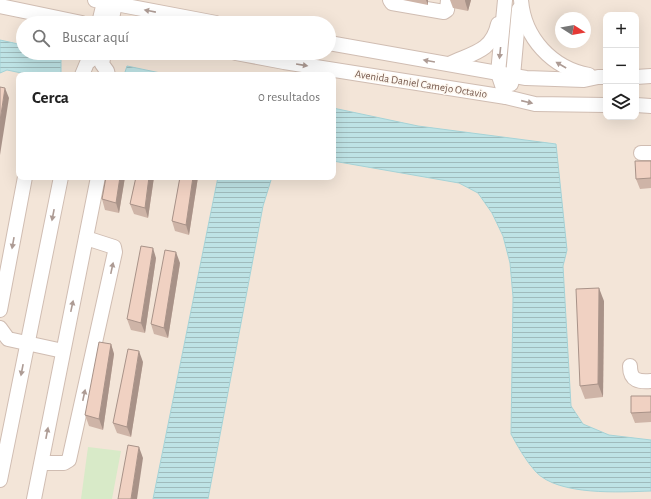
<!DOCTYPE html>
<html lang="es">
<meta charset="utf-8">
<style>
body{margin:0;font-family:"Alegreya Sans",sans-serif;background:#f6f6f6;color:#222}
.controls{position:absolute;right:12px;top:12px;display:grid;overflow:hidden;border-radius:8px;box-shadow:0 4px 16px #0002}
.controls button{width:36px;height:36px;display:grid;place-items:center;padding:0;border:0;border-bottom:1px solid #e0e0e0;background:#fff;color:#222;font:20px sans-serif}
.compass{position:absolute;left:555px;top:12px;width:36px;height:36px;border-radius:50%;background:#fff;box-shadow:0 4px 16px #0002;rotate:101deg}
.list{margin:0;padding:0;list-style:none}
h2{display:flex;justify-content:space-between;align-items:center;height:52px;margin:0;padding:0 16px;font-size:17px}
h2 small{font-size:13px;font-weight:400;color:#767676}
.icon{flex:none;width:22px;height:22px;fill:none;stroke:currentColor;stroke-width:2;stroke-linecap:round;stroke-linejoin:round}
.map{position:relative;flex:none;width:651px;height:499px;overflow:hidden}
.search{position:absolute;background:#fff;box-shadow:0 4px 16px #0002;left:16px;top:16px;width:320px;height:44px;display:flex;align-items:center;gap:10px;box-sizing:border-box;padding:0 14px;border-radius:22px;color:#767676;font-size:15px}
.panel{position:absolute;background:#fff;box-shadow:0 4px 16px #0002;left:16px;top:72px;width:320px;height:108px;border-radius:8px}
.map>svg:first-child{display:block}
.residential{fill:#f3e5d8;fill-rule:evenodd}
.garden{fill:#d8eac8}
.water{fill:url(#water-rules);stroke:#a5d3d7}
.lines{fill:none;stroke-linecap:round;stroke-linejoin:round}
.minor-casing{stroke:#d0bdb2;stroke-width:16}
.minor{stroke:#fff;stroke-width:14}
.wall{fill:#ceb4a7}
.shaded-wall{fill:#a89288}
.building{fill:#f0d1c2;stroke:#a89288}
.oneway{fill:#ad9b94}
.labels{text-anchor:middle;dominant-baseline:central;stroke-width:3;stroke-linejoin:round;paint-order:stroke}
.street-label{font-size:11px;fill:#76594d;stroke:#fef8f0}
</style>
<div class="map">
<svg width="651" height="499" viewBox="0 0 651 499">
<defs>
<pattern id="water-rules" width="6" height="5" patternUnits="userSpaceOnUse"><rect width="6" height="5" fill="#bee3e5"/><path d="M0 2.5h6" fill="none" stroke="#9fbbbc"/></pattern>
</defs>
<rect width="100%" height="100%" fill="#fcf3ea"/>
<path class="residential" d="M0 0H651V499H0ZM606 15H636V117H606ZM561 18H585V42H561ZM23 23H329V53H23ZM19 75H333V177H19Z"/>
<path class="garden" d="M88 447 121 451 112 499H81Z"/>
<g class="water">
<path d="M0 40 23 45V53H61V75H31L7 70 0 73Z"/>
<path d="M127 66 170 75H124Z"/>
<path d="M333 108 418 126 556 144 567 250 563 266 571 406 583 424 609 435 651 440V491C620 492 559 496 536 472 526 461 518 447 511 434L513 297 510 263 503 236 492 213 478 193 459 183 333 161Z"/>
<path d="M218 177H274L271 180 263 206 208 499H153Z"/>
</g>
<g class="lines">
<defs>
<g id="minor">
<path d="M95 0 216 23"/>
<path d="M390 0 392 3 444 12 447 10 448 0"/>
<path d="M505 0 498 73 506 97"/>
<path d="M521 0C524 38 552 68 589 75"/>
<path d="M0 6 82 23"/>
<path d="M99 23 104 2"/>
<path d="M111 23 115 4"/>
<path d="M329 43 526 78 584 80 598 77H606"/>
<path d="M104 53 102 64 107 71 108 75"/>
<path d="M236 53 284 62 506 97 535 104 606 105"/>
<path d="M449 64C472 53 492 52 498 24"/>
<path d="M82 75 87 63 92 59 94 53"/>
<path d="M636 77 651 76"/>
<path d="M511 84 513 76 519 9"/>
<path d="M636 105 651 106"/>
<path d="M641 153H651"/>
<path d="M0 310 25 177"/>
<path d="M0 328 8 339 63 351"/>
<path d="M630 366C630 381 639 382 651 381"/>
<path d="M42 463H64L69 460 115 252 114 247 86 238"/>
<path d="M0 480 61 177"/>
<path d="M34 499 98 177"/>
</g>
</defs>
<use href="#minor" class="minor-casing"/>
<use href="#minor" class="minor"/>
</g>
<g class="wall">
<path d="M403 0H428V5Z"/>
<path d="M450 0H471L468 11 453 8Z"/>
<path d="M651 161V188L640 189 636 179Z"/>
<path d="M125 177 119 213 105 210 102 199Z"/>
<path d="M136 177H154L148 218 134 214 130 204Z"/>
<path d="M180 177H198L189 235 175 231 172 221Z"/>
<path d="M156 258 145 333 131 330 127 319Z"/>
<path d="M180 263 168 338 154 334 151 324Z"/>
<path d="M604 301 603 397 585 399 580 386Z"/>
<path d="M111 344 114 354 103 430 89 426 85 415Z"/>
<path d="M143 362 131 437 117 433 113 423Z"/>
<path d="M651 396V422L635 423 631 413Z"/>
</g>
<g class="shaded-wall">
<path d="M426 0H428V5Z"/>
<path d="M465 0H471L468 11 465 1Z"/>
<path d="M5 88 9 98 0 155V121Z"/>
<path d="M120 177H125L119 213 116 203Z"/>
<path d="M149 177H154L148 218 145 208Z"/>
<path d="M193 177H198L189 235 186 225Z"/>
<path d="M153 248 156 258 145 333 141 323Z"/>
<path d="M176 252 180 263 168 338 164 328Z"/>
<path d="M599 288 604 301 603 397 598 384Z"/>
<path d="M111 344 114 354 103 430 99 419Z"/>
<path d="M139 351 143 362 131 437 127 427Z"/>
<path d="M139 447 143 458 137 499H131Z"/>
</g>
<g class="building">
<path d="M0 87 5 88 0 121Z"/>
<path d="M635 161H651V178L636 179Z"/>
<path d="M106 177H120L116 203 102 199Z"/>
<path d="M136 177H149L145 208 130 204Z"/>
<path d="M180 177H193L186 225 172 221Z"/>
<path d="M141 246 153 248 141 323 127 319Z"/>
<path d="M165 250 176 252 164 328 151 324Z"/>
<path d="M599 288 598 384 580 386 576 289Z"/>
<path d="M99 342 111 344 99 419 85 415Z"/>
<path d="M128 349 139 351 127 427 113 423Z"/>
<path d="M631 396H651V412L631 413Z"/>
<path d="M128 445 139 447 131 499H118Z"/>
</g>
<defs><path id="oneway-solid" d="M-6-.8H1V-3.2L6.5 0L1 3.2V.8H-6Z"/></defs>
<g class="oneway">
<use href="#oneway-solid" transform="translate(150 11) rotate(-169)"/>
<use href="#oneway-solid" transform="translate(500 53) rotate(96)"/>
<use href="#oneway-solid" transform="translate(429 61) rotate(-170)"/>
<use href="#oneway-solid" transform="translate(302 65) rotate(9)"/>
<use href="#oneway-solid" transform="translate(561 65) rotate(-150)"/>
<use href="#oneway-solid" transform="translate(527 102) rotate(13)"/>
<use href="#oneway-solid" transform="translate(53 215) rotate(101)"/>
<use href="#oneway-solid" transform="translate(13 243) rotate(100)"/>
<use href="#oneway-solid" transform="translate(112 268) rotate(-78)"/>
<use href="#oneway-solid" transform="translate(72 306) rotate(-78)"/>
<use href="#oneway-solid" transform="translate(22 370) rotate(101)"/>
<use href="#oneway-solid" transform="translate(84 395) rotate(-78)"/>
<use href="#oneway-solid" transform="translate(47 433) rotate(-79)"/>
</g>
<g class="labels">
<g class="street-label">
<text transform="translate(421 84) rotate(9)">Avenida Daniel Camejo Octavio</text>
</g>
</g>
</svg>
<div class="controls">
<button>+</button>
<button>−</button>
<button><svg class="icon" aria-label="layers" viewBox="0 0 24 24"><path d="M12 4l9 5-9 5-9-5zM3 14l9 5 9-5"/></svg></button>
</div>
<svg class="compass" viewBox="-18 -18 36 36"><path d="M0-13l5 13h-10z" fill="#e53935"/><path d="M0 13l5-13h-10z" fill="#767676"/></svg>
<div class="search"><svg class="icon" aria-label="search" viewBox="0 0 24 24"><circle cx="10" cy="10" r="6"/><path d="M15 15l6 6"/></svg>Buscar aquí</div>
<section class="panel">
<h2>Cerca<small>0 resultados</small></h2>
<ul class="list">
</ul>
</section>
</div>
